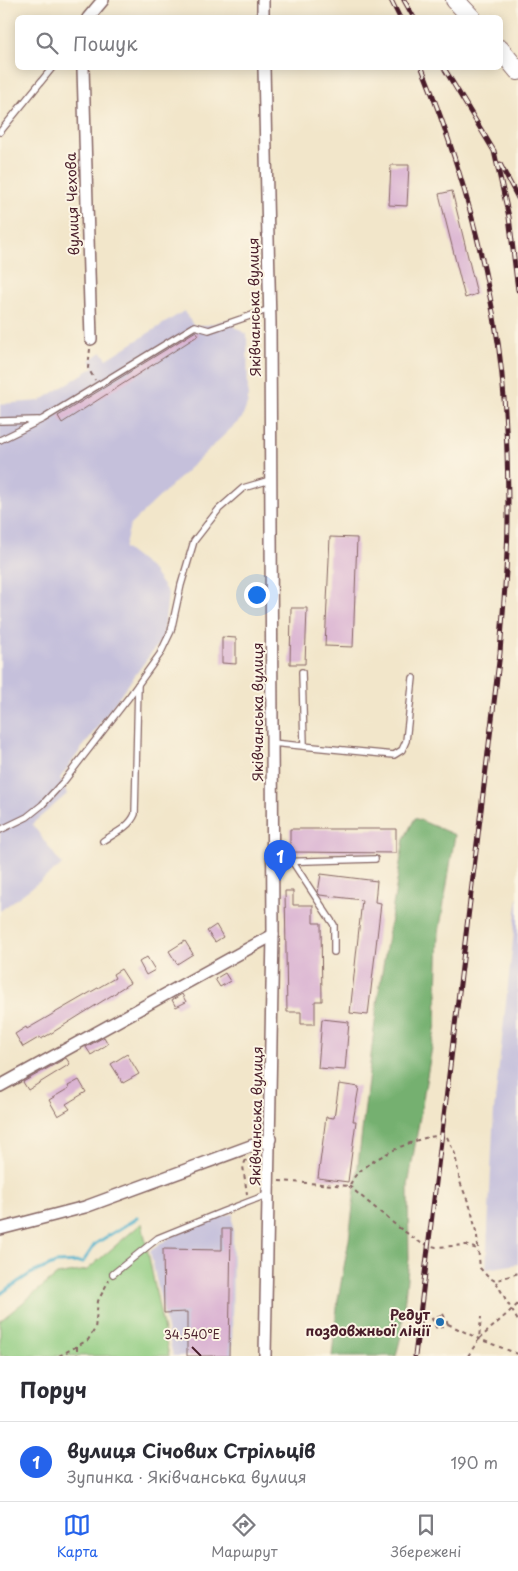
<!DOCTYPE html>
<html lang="uk">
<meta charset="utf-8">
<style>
body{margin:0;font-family:"Playpen Sans",sans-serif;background:#f2f2f3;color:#2b2b33}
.you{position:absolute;left:256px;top:594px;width:18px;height:18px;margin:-12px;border:4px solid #fff;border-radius:50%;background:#1a73e8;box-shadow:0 0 0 8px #1a73e833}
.badge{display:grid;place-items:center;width:32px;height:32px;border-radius:50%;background:#2563eb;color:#fff;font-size:16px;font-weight:700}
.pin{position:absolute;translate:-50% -41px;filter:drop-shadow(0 1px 2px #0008)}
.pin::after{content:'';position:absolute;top:26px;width:18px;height:15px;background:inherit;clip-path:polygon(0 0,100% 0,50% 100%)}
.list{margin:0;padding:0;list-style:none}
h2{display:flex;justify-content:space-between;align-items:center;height:65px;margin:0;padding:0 20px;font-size:21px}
h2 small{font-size:16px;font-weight:400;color:#7c7c81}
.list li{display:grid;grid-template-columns:32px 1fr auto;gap:15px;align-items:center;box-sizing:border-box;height:80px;padding:0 20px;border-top:1px solid #e1e1e2}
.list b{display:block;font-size:19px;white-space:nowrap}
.list p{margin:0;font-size:16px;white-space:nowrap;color:#7c7c81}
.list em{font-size:16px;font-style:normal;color:#7c7c81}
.icon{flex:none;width:28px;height:28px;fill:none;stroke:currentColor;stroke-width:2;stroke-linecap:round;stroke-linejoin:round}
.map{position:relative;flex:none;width:518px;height:1356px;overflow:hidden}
.search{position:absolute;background:#fff;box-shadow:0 2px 12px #0003;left:15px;right:15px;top:15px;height:55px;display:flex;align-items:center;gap:12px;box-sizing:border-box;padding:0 18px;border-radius:8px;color:#7c7c81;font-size:19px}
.sheet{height:145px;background:#fff}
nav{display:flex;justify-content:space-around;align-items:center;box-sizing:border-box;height:70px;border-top:1px solid #e1e1e2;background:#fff;font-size:14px;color:#7c7c81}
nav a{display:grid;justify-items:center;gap:2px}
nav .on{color:#2563eb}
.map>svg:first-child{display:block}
.industrial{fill:#c5c0db}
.green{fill:#90cc81;stroke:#6d7656}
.forest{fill:#74b06f;stroke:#5f684d}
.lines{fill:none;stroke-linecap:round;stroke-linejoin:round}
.stream{stroke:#4db1cc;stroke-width:3}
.building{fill:#d9b1d2}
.lane-casing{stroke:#856563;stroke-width:8}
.street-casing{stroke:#856563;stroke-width:14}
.primary-casing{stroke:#856563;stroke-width:20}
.path{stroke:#856563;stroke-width:2;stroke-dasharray:4 4;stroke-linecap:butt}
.lane{stroke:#fff;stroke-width:5.5}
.street{stroke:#fff;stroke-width:11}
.primary{stroke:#fff;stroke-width:18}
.rail-casing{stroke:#4a1f2b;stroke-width:5}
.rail{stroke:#fcf5e5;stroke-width:3;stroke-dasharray:9;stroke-linecap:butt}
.ticks{fill:none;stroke:#4a1f2b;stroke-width:2}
.poi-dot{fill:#1f6fb2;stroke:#fcf5e5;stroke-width:2}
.labels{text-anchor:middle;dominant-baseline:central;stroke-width:4;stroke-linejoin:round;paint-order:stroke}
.street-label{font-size:14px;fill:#4a1f2b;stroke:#fcf5e5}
.poi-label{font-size:14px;font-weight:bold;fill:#4a1f2b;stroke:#fcf5e5;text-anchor:end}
.ticks-label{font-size:12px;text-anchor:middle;fill:#4a1f2b;stroke:#fcf5e5;stroke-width:4;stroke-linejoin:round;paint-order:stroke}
</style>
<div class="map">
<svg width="518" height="1356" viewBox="0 0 518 1356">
<rect width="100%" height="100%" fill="#fcf5e5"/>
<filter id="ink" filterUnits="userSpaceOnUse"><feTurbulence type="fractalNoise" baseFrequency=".02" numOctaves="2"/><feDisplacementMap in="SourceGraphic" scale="10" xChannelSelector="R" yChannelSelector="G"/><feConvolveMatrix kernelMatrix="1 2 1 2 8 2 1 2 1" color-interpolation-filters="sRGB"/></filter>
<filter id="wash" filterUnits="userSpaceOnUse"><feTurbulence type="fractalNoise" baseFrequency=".0096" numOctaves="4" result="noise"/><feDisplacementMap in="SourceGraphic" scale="20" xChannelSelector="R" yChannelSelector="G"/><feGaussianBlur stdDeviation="1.12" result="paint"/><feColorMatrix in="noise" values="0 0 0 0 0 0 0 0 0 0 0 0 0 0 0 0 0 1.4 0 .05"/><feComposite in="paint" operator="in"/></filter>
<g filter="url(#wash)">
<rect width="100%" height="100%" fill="#f2e6ca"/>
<g class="industrial">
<path d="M184 311 193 325H208L232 318 235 327 247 335 248 402 242 418 130 525 124 548 151 569 168 593 163 637 60 778 67 794 32 824 62 865 0 911V404L40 401 94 367 90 360 102 352 107 359Z"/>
<path d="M518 896V1264L486 1269 494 1110Z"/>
<path d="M233 1214 232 1356H173L150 1251 177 1233 218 1216Z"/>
</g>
<path class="green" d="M142 1223 169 1356H0V1321L57 1275 87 1270Z"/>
<path class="forest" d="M415 818 455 835 439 933 436 1024 408 1186 409 1259 401 1336 396 1356H332L338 1299 349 1240 378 997 404 839Z"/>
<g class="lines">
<path class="stream" d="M0 1294 30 1274 56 1263 83 1262 95 1244 137 1218"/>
</g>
<g id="blocks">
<g class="building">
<path d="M391 165H409L407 206 389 205Z"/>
<path d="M452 191 477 294 465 298 439 194Z"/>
<path d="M196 331 199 335 62 423 58 416Z"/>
<path d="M330 537 357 538 353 647 325 646Z"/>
<path d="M291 608H307L305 664H290Z"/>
<path d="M222 637 236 638V664L222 663Z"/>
<path d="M290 829H396V853L290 852Z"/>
<path d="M321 874 377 881 375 902 381 903 368 1015 350 1013 362 900 320 895 318 893Z"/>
<path d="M285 891H293V905H313V923H321L322 1001H315V1024H301V1012H287Z"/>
<path d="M216 925 223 937 215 942 207 931Z"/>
<path d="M185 941 193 954 177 964 169 951Z"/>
<path d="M147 957 155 970 146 975 139 962Z"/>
<path d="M121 969 130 983 117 991V992L50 1034 41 1039 40 1037 23 1047 15 1034 26 1027 27 1029 115 978 113 974Z"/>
<path d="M225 973 230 981 220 987 215 979Z"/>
<path d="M182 994 186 1002 176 1007 172 1000Z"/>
<path d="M322 1019 349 1022 345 1070 318 1068Z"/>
<path d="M104 1037 108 1044 91 1055 86 1047Z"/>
<path d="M127 1054 139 1074 123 1083 111 1064Z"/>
<path d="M66 1058 70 1064 28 1090 23 1082Z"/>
<path d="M79 1080 86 1092 66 1104 70 1109 58 1116 49 1100 69 1088 68 1086Z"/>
<path d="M339 1084 359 1087 353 1121H356L348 1182 318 1178 326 1117 334 1118Z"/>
<path d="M222 1229H231L229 1356H187V1312L164 1313 163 1249 222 1250Z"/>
</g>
</g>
</g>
<g filter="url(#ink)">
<use href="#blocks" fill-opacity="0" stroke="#856563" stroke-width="1"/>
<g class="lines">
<defs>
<g id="lane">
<path d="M0 132 52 68"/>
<path d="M0 421 38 420"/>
<path d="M0 440 43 419 195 326 209 330 270 309"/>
<path d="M302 672 304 745"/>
<path d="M272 743 394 755 402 750 406 741 413 678"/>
<path d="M0 830 27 817 42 805 64 781 129 697 160 654 171 631 181 585 194 541 219 509 243 488 270 480"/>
<path d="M103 841C114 834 130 827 135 814L138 685"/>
<path d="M292 861 334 925V952"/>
<path d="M273 862 375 859"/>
<path d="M113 1274 158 1238 222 1212 269 1194"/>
</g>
<g id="street">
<path d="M263 0V18"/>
<path d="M88 18 103 0"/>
<path d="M83 68 91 339"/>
<path d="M264 68 270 323 273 935 265 1356"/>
<path d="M0 1086 273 935"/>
<path d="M0 1229 85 1207 270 1139"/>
</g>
<g id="primary">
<path d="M455 0 472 18"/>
<path d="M500 49 518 71"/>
</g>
</defs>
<use href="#lane" class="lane-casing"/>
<use href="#street" class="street-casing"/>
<use href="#primary" class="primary-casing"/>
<g class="path">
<path d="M90 349 88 368 95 380"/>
<path d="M447 1137 455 1154 460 1182 471 1209 477 1236 480 1268 487 1276 495 1281 518 1273"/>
<path d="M246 1160 243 1166 247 1194"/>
<path d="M279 1181 349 1186C352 1182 354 1176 358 1173 373 1158 416 1137 437 1136"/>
<path d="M349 1186 398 1227 421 1243 436 1247 466 1245 477 1249"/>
<path d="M496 1282 518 1321"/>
<path d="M443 1314 448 1324 437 1329 432 1319Z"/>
<path d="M448 1324 479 1339 518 1354"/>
<path d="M479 1339 518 1304"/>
<path d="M77 1346V1356"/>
<path d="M59 1356 88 1340 95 1329 98 1301 109 1280"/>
<path d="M468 1356 479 1339 481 1317"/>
</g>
<use href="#lane" class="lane"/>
<use href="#street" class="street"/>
<use href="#primary" class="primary"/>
<defs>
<g id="rail">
<path d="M391 0 400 18"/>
<path d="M404 0 414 18"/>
<path d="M444 68 494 151 509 217 518 290"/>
<path d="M500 164 518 198"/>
<path d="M415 1356 500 653C503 608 508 563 508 517 508 442 505 365 489 292 474 215 451 140 422 68"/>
</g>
</defs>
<use href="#rail" class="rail-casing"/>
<use href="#rail" class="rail"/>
</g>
</g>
<path class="ticks" d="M192 1347 201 1356"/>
<circle class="poi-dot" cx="440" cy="1322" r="5"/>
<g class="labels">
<g class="street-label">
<text transform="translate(72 204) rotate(-92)">вулиця Чехова</text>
<text transform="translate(254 307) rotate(-91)">Яківчанська вулиця</text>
<text transform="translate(257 712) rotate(-90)">Яківчанська вулиця</text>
<text transform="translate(256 1116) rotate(-89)">Яківчанська вулиця</text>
</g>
<g class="poi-label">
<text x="430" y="1314">Редут<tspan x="430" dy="16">поздовжньої лінії</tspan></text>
</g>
</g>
<g class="ticks-label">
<text x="192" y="1339">34.540°E</text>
</g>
</svg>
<div class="you"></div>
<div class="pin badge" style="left:280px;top:881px">1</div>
<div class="search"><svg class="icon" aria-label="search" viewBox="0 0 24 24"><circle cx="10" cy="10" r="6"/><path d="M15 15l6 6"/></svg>Пошук</div>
</div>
<section class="sheet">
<h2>Поруч<small></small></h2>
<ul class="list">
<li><span class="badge">1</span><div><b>вулиця Січових Стрільців</b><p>Зупинка · Яківчанська вулиця</p></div><em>190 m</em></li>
</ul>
</section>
<nav>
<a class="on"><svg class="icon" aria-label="map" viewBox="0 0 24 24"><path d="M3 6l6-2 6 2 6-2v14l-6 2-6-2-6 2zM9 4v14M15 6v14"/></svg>Карта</a>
<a><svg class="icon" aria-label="directions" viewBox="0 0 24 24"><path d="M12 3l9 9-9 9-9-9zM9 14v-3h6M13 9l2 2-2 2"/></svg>Маршрут</a>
<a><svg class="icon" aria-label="saved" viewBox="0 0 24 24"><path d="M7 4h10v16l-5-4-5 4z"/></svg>Збережені</a>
</nav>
